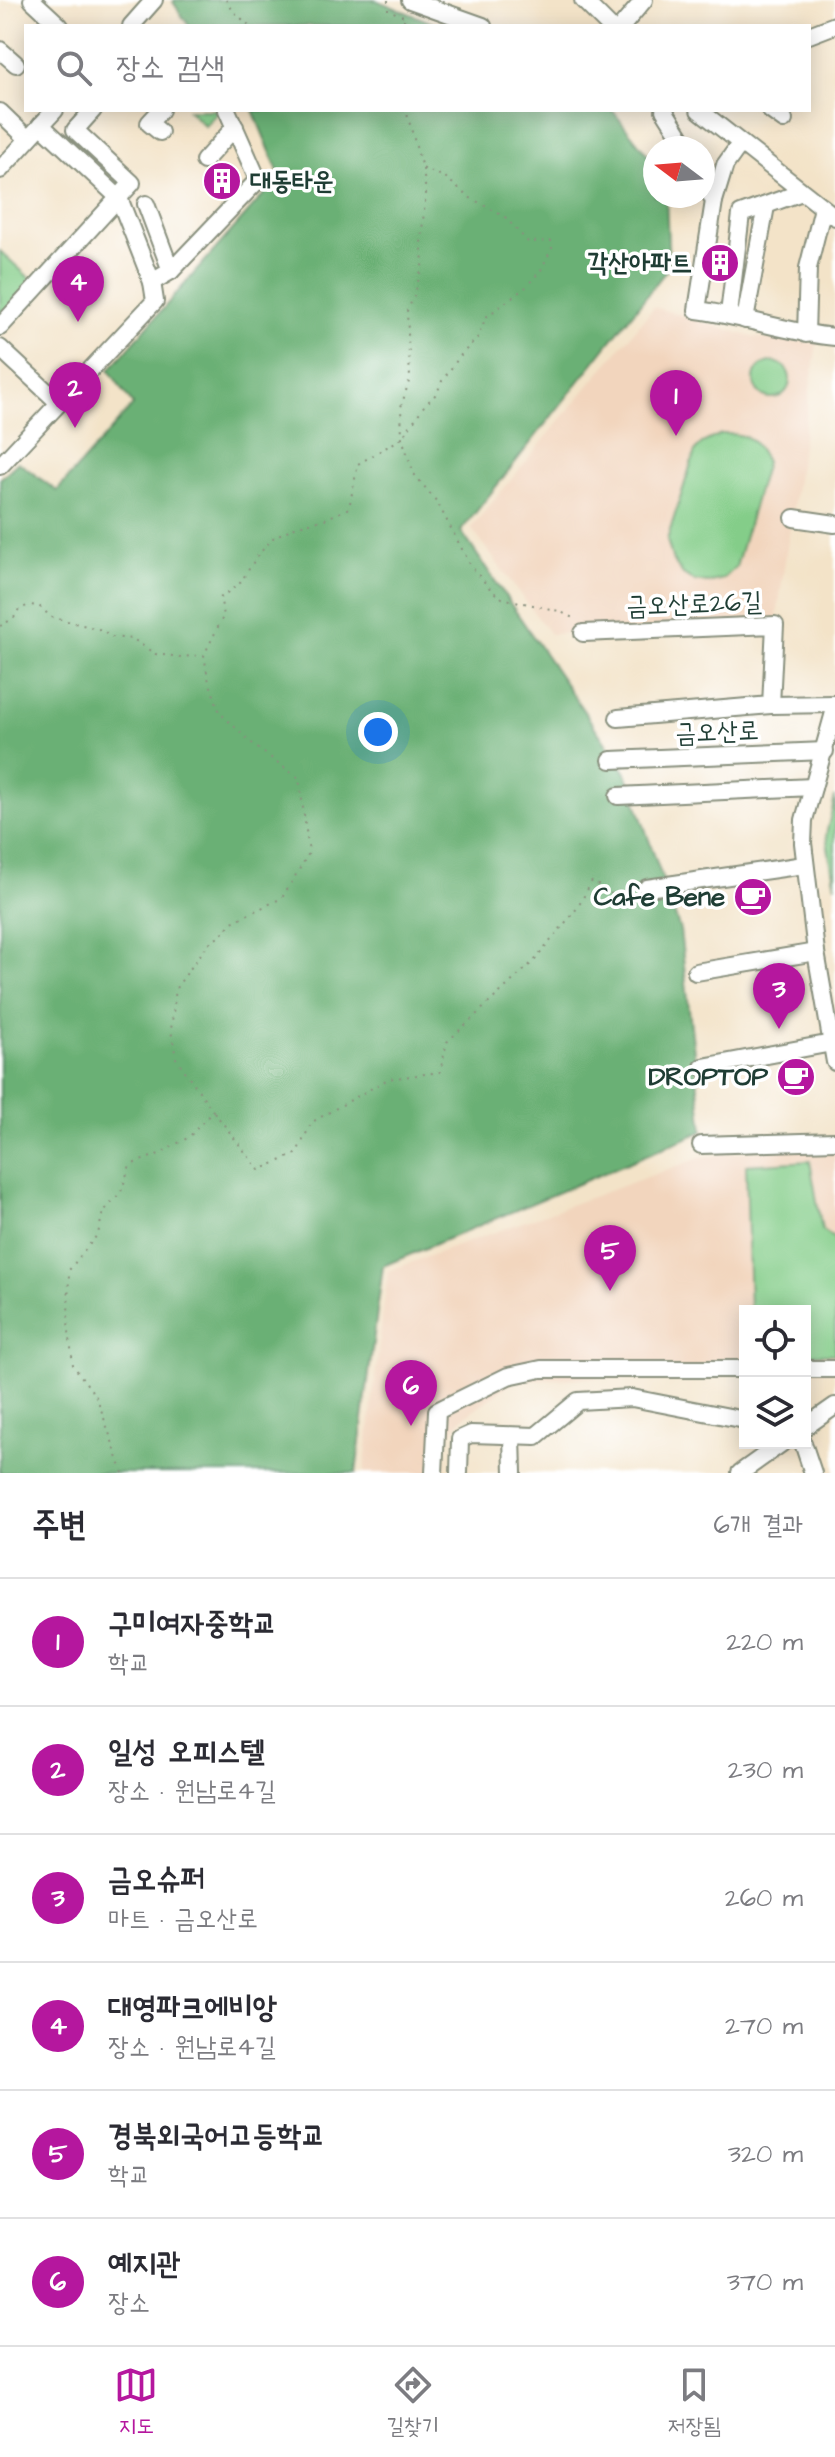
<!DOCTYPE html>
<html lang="ko">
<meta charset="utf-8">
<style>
body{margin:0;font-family:"Architects Daughter","Poor Story",sans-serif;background:#f2f2f3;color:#2b2b33}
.controls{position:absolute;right:24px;bottom:24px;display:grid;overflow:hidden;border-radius:0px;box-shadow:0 4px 20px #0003}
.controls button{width:72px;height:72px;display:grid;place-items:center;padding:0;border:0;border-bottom:2px solid #e1e1e2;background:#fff;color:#2b2b33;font:40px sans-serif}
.compass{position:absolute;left:643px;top:136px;width:72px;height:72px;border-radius:50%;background:#fff;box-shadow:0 4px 20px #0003;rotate:286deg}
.you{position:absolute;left:378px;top:732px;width:28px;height:28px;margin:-20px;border:6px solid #fff;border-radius:50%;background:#1a73e8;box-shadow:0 0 0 12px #1a73e833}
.badge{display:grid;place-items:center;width:52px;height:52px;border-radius:50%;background:#b5179e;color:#fff;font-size:26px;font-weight:700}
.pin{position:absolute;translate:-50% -66px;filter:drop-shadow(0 2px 4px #0008)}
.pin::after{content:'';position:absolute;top:42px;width:28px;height:24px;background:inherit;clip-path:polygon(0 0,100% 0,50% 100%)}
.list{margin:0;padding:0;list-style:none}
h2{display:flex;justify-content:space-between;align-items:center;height:104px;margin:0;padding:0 32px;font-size:34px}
h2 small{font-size:26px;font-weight:400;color:#7c7c81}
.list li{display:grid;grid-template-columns:52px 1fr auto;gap:24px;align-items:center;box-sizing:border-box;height:128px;padding:0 32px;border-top:2px solid #e1e1e2}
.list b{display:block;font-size:30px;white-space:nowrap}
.list p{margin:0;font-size:26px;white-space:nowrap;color:#7c7c81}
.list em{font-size:26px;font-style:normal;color:#7c7c81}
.icon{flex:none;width:44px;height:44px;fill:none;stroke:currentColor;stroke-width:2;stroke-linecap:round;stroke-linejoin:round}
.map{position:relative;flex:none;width:835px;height:1473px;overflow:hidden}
.search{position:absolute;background:#fff;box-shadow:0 4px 20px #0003;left:24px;right:24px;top:24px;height:88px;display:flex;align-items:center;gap:20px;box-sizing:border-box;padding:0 28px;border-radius:0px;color:#7c7c81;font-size:30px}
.sheet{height:872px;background:#fff}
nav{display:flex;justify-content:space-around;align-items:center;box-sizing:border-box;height:112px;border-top:2px solid #e1e1e2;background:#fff;font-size:22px;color:#7c7c81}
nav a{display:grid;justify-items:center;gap:4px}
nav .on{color:#b5179e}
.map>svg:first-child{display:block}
.built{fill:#f2d5bd}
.green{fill:#84cd89;stroke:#52855e;stroke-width:2}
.forest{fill:#6bb075;stroke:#457654;stroke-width:2}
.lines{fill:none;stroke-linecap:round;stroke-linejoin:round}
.minor-casing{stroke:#89907e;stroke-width:20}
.path{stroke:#89907e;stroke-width:2;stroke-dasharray:2 6;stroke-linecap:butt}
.minor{stroke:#fff;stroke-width:16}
.labels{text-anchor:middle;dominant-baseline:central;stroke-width:7;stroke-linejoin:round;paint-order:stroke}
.poi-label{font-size:26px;font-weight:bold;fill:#1f3d34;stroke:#fff;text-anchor:end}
.street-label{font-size:26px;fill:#1f3d34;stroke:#fff}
</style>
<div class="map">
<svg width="835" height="1473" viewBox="0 0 835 1473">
<rect width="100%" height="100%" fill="#fff"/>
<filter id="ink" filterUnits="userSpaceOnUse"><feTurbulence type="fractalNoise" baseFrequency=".0125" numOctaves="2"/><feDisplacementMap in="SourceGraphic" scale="16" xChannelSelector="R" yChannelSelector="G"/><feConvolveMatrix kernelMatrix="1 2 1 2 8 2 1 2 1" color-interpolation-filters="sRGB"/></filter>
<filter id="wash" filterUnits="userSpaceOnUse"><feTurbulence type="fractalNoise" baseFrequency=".006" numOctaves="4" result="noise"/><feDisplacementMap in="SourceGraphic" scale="32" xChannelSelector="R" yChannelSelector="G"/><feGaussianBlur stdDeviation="1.8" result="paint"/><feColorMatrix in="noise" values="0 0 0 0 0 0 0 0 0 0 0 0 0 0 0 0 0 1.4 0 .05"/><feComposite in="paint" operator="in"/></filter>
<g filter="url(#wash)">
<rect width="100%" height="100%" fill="#f3e3c8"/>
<g class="built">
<path d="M654 307 752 337 817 343 776 623 550 634 471 528Z"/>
<path d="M835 1141V1371H805V1311H745V1373L515 1380 461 1419 445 1442V1473H364L388 1271 702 1157Z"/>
</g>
<g class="green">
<path d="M188 110H219L205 126Z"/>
<path d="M0 251 35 283 0 321Z"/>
<circle cx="772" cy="380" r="18"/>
<path d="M721 434C748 433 755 438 766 462L736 567 723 579 708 583 694 581 683 574 673 561 667 540 695 451 702 443Z"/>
<path d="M835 797V886L826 835Z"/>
<path d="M810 1161 822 1230 835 1239V1354H805V1311H750L746 1165Z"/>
</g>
<g class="forest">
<path d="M175 0H376L440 26H189L173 2Z"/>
<path d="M253 110H612L655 164V196H666L669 267 461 531 626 773 680 930 703 1131 383 1266 356 1473H0V479L18 462 57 491 133 405 109 370 280 176Z"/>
</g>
</g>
<g filter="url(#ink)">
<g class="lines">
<defs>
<g id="minor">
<path d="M32 0 60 26"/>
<path d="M410 0 483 26"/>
<path d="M583 0 609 26"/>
<path d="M131 26 154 0"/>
<path d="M622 26 644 0"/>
<path d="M809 35 835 25"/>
<path d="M0 50 16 64"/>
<path d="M664 110 688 148"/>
<path d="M699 110 835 217"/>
<path d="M770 110 784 120"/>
<path d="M0 112 28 139"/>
<path d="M160 132 149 123 161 110"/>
<path d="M740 144 725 165 714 201 697 310C743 316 788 333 835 337"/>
<path d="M204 161 235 127"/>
<path d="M0 170 55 110"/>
<path d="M703 180 714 201"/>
<path d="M146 204 171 271"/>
<path d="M152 282 171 271 258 180 227 110"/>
<path d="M729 314 741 214 802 192"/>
<path d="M745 320 766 206"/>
<path d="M0 327 132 183 75 130 93 110"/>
<path d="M806 334 808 268 823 208"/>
<path d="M0 348 59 403"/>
<path d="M0 466 155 301 152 282 119 198 41 125"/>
<path d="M794 518 835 524"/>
<path d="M583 633 775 625 771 705"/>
<path d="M835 709 804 820 803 843 816 952 835 1062"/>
<path d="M618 718 771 705 835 704"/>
<path d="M611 760 825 751"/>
<path d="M618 796 813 787"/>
<path d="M647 888 804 865"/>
<path d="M696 972 816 952"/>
<path d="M703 1067 832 1043"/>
<path d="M701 1145 835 1141"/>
<path d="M805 1369H835"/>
<path d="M805 1427 835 1406"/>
<path d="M512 1436 513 1473"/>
<path d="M803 1443 813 1473"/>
<path d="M434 1473 437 1411 508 1376 541 1369H745"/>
<path d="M459 1473 460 1439 471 1434 536 1436 578 1401 632 1398 745 1420"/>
<path d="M740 1473 782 1443"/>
</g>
</defs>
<use href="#minor" class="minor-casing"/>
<g class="path">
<path d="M226 0 234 12 250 26"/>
<path d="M388 0V10L406 17 400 26"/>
<path d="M423 169 426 193 421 240 423 262 415 294 407 311 410 378 401 407 402 438 414 474 437 502 471 566 492 591 502 598 559 611 575 619"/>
<path d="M0 626 14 618 19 609 30 605 39 606 51 617 102 630 112 637 133 639 155 654 181 657 202 655"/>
<path d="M214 1112 259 1170 296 1154 312 1122 388 1079 440 1072 447 1042 535 960 578 907 592 881 619 899 632 894"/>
<path d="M123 1473 97 1398 73 1365 68 1322 69 1270 98 1234 103 1212 121 1192 130 1165 159 1154 189 1137 213 1111 176 1058 171 1030 176 988 209 943 220 936 232 922 282 898 309 853 299 778 256 747 220 713 208 678 204 655 224 615 220 598 240 583 258 555 274 537 295 527 325 519 349 508 358 464 402 438 424 406 437 393 442 381 460 356 478 337 486 317 526 287 541 270 552 248V241L528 242 505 217 467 196 445 177 422 168 407 114 403 110"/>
</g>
<use href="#minor" class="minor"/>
</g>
</g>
<defs>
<symbol id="building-disc" viewBox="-11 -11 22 22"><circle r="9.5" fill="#b5179e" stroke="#fff"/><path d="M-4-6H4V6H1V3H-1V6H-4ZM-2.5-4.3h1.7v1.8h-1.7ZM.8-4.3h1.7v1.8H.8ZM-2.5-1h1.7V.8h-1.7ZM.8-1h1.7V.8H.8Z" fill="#fff"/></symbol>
<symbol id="cafe-disc" viewBox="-11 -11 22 22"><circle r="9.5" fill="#b5179e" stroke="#fff"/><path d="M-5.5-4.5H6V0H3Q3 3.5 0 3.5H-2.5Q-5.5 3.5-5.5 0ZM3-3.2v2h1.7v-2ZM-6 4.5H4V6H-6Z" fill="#fff"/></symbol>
</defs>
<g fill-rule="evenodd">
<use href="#building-disc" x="200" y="159" width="44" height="44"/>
<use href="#building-disc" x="698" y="241" width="44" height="44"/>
<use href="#cafe-disc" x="731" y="875" width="44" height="44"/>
<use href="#cafe-disc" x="774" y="1055" width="44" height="44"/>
</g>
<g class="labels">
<g class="poi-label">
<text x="250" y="181" text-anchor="start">대동타운</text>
<text x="692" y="263">각산아파트</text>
<text x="725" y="897">Cafe Bene</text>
<text x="768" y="1077">DROPTOP</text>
</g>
<g class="street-label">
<text transform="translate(694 604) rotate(-2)">금오산로26길</text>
<text transform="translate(717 732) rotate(-2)">금오산로</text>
</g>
</g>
</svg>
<div class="controls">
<button><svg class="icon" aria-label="locate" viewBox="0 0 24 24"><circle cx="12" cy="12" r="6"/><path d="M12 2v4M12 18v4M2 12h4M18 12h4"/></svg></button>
<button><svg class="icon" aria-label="layers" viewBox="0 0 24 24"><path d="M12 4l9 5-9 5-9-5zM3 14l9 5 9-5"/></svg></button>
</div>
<svg class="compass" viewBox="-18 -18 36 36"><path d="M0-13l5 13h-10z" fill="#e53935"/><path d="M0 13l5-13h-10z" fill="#7c7c81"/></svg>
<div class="you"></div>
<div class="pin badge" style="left:676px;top:436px">1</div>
<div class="pin badge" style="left:75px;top:428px">2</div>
<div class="pin badge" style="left:779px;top:1029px">3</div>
<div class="pin badge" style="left:78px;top:322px">4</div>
<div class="pin badge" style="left:610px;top:1291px">5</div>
<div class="pin badge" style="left:411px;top:1426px">6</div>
<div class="search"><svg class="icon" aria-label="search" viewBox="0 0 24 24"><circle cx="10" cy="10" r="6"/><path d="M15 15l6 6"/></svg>장소 검색</div>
</div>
<section class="sheet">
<h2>주변<small>6개 결과</small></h2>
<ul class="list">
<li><span class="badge">1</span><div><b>구미여자중학교</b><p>학교</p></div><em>220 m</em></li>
<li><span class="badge">2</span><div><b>일성 오피스텔</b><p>장소 · 원남로4길</p></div><em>230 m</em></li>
<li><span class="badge">3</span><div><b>금오슈퍼</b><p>마트 · 금오산로</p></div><em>260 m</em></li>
<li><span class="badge">4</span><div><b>대영파크에비앙</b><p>장소 · 원남로4길</p></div><em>270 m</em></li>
<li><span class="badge">5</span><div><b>경북외국어고등학교</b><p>학교</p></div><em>320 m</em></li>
<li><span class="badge">6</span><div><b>예지관</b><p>장소</p></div><em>370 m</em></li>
</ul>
</section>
<nav>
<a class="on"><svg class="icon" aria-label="map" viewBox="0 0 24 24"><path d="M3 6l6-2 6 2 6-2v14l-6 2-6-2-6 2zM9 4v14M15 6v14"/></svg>지도</a>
<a><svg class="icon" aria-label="directions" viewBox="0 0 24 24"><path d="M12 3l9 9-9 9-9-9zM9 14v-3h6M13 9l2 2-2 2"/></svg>길찾기</a>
<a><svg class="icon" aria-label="saved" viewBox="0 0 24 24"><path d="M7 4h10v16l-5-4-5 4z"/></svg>저장됨</a>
</nav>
